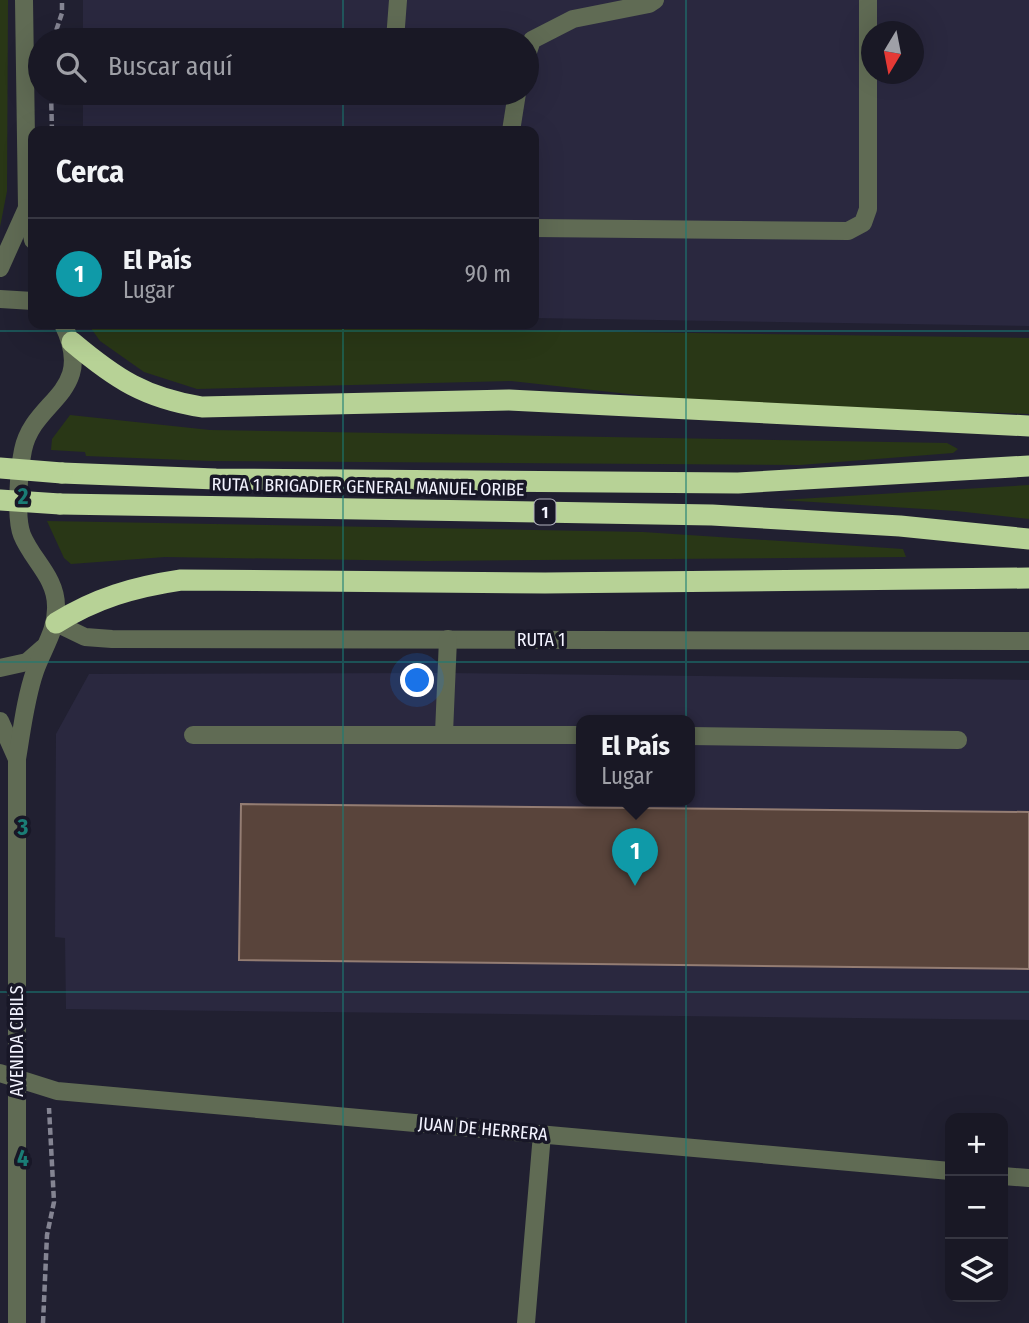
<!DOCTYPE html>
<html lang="es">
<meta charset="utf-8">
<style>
body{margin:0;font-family:"Fira Sans Condensed",sans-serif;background:#262532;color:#f1f3f6}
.controls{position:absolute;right:21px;bottom:21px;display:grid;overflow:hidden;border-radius:14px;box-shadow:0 7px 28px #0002}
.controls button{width:63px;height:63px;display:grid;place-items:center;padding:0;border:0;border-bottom:2px solid #373742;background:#191825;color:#f1f3f6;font:35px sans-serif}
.compass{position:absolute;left:861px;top:21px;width:63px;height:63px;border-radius:50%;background:#191825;box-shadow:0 7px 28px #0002;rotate:190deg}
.you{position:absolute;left:418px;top:681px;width:24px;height:24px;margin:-18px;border:5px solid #fff;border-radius:50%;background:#1a73e8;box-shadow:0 0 0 10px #1a73e833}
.badge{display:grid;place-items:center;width:46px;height:46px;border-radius:50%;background:#0f766e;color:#fff;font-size:23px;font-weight:700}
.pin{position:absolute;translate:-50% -58px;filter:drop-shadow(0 2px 4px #0008)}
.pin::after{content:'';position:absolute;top:37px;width:24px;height:21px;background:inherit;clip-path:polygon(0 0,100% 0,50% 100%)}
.popup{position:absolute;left:576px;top:715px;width:119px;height:91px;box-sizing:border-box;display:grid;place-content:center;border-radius:14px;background:#191825;filter:drop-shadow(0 2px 5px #0005);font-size:23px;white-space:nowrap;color:#9fa0a7}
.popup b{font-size:26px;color:#f1f3f6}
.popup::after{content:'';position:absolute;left:50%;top:100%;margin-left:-14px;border:14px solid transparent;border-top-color:#191825}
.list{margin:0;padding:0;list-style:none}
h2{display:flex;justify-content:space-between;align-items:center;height:91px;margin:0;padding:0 28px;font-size:30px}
h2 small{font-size:23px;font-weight:400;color:#9fa0a7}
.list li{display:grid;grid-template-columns:46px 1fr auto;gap:21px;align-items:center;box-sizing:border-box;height:112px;padding:0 28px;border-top:2px solid #373742}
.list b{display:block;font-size:26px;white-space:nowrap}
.list p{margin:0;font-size:23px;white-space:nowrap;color:#9fa0a7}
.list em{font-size:23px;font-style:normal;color:#9fa0a7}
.icon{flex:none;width:38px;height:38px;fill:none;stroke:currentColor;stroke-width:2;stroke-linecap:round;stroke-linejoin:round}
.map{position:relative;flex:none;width:1029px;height:1323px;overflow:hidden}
.search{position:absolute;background:#191825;box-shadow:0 7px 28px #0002;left:28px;top:28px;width:511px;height:77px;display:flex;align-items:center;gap:18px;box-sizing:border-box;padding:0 24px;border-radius:38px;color:#9fa0a7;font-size:26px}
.panel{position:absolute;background:#191825;box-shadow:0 7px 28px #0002;left:28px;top:126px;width:511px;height:203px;border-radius:14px}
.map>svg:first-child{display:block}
.built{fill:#2a283f;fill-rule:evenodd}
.green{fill:#293716}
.building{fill:#59443b;stroke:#947d73;stroke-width:2}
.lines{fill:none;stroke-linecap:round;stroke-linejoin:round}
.path{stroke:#848492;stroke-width:4.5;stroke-dasharray:7 3.5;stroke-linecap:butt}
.minor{stroke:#606b54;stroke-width:18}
.highway{stroke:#b7d296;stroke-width:21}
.highway-bridge{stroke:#b7d296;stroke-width:21}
.grid{fill:none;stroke:#1a7c75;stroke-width:2;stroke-opacity:0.55}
.labels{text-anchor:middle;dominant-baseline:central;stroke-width:7;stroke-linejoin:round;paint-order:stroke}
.shield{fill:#181727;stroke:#b1b1be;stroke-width:2}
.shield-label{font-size:16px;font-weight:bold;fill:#f3f3ff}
.street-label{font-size:18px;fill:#f3f3ff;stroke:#181727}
.grid-label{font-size:23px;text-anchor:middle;font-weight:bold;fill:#1a7c75;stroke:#181727;stroke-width:7;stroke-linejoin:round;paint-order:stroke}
</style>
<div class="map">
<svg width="1029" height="1323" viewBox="0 0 1029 1323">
<rect width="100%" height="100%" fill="#212031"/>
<g class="built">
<path d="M83 0H1029V326L534 318V131H83V93H527V40H83ZM872 32H914V74H872Z"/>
<path d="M447 673 1029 680V1020L66 1009 65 938 55 937 56 734 89 674ZM581 720H689V800H581Z"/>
</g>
<g class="green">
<path d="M0 0H8L7 191 0 227Z"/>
<path d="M88 324 1029 338V414L710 403 511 381 197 389 144 372 100 341Z"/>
<path d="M70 415 210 430 947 443 958 449 953 453 800 465 210 461 86 456 85 452 51 450 52 439Z"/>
<path d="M1029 485V519L956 511 781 500Z"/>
<path d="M47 521 643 532 903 549 906 557 427 561 165 557 71 564 64 558Z"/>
</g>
<path class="building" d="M241 804 1029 812V969L239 960Z"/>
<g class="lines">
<g class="path">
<path d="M53 40 62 13V0"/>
<path d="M51 93 52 131"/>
<path d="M43 1323 47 1235 54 1202 49 1108"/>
</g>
<g class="minor">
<path d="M24 0 27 208 33 240"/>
<path d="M395 40 398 0"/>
<path d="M527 55 532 40 573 19 649 4 655 0"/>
<path d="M511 131 517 93"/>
<path d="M534 228 848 231 863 223 868 209V0"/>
<path d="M0 268 27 208"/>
<path d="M0 299 33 301"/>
<path d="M56 623 85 637 112 639 1029 641"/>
<path d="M0 668 27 662 43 648"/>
<path d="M0 721 17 759"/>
<path d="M444 733 448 639"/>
<path d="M193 735H581"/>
<path d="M689 736 958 740"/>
<path d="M0 1073 57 1091 950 1171"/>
<path d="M1003 1176 1029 1178"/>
<path d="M17 1323V759C22 730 25 700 35 671 43 648 57 630 56 606 56 577 32 560 22 535 15 517 19 470 23 450 34 398 97 394 63 324"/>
<path d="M526 1323 542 1134"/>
</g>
<g class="highway">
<path d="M72 342C116 379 145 398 202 407L509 400 1029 426"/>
<path d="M62 473 216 479 738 483 1029 466"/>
<path d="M60 504 712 515 900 526 1029 539"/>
<path d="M56 623C96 598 134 587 181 580L545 583 1029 578"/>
</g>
<g class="highway-bridge">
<path d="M0 468 62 473"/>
<path d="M0 500 60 504"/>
</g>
</g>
<path class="grid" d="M343 0V40M686 0V1323M343 93V131M343 324V1323M0 331H1029M0 662H1029M0 992H1029"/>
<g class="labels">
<rect class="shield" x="534.5" y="499.5" width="21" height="25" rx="5"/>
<g class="shield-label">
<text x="545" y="512">1</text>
</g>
<g class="street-label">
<text transform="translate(368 487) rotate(1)">RUTA 1 BRIGADIER GENERAL MANUEL ORIBE</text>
<text x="541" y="640">RUTA 1</text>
<text transform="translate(17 1041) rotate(-90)">AVENIDA CIBILS</text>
<text transform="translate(483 1129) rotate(5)">JUAN DE HERRERA</text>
</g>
</g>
<g class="grid-label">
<text x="23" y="504">2</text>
<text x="23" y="835">3</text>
<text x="23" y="1166">4</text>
</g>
</svg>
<div class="controls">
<button>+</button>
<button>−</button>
<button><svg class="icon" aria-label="layers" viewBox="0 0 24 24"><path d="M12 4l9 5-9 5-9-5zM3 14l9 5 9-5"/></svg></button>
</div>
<svg class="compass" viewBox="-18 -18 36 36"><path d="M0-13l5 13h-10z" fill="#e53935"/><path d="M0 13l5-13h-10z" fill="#9fa0a7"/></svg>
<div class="you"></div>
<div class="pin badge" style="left:635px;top:886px;background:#0f9aa8">1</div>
<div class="popup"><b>El País</b>Lugar</div>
<div class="search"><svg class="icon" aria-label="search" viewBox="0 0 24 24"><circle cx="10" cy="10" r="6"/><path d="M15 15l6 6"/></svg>Buscar aquí</div>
<section class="panel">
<h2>Cerca<small></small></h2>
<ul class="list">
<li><span class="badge" style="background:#0f9aa8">1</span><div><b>El País</b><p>Lugar</p></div><em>90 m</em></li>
</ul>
</section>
</div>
